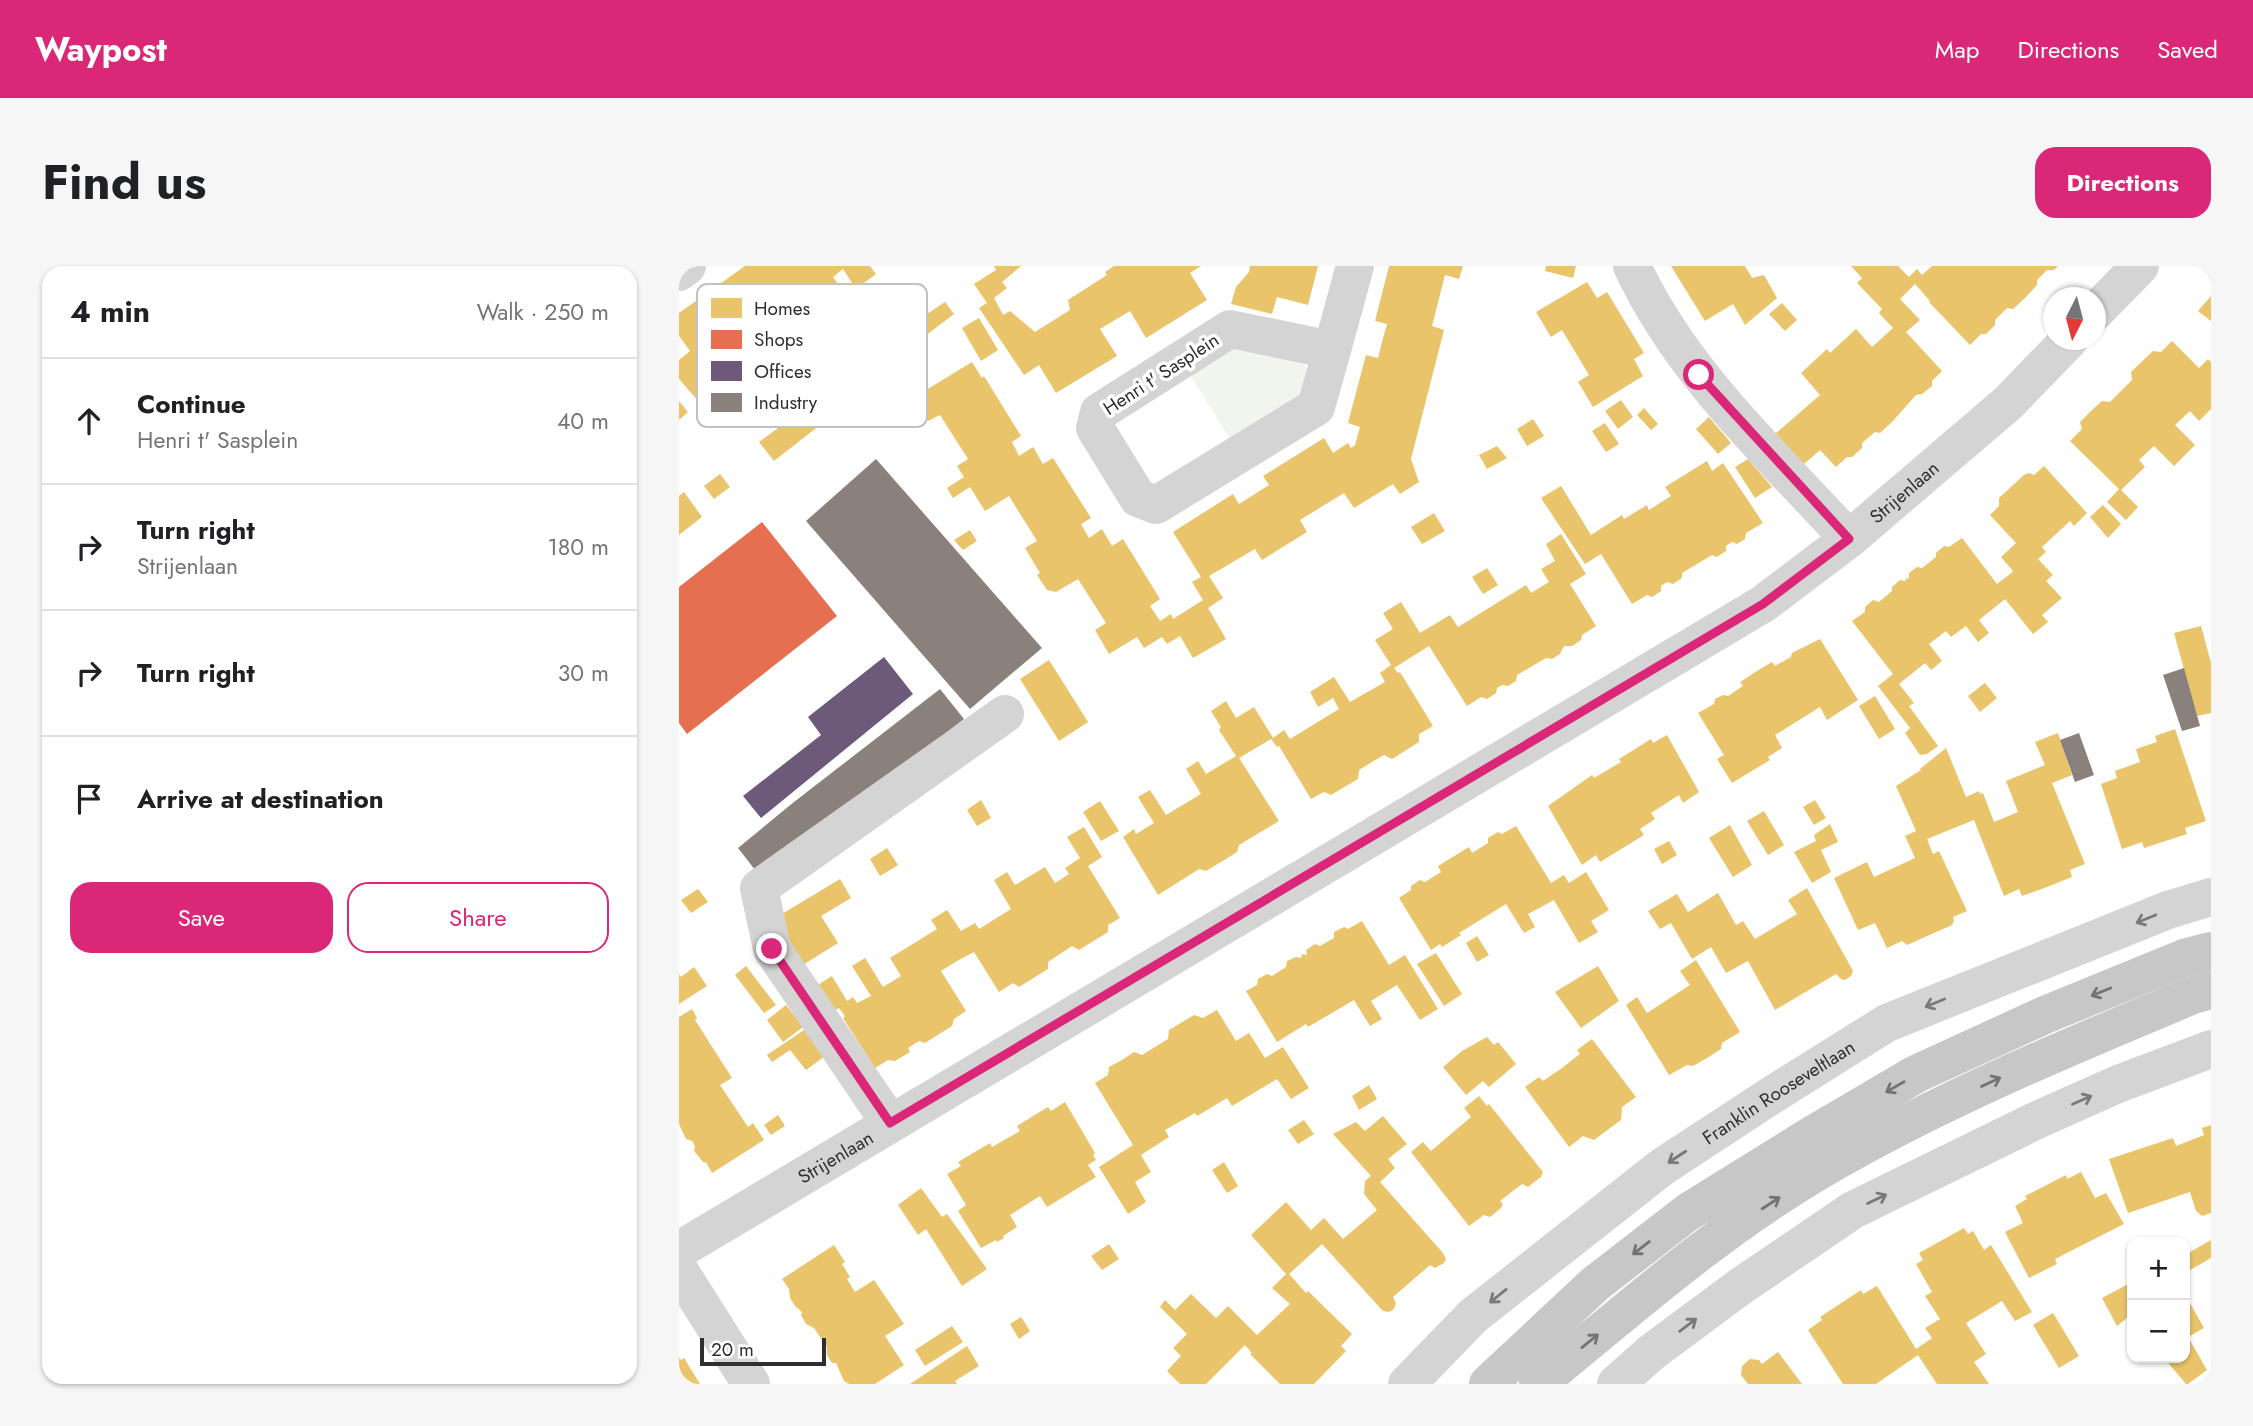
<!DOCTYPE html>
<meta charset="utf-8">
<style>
body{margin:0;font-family:Jost,sans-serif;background:#f6f6f6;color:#202124}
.controls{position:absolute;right:21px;bottom:21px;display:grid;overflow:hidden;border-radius:14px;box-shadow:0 2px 5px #0004}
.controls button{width:63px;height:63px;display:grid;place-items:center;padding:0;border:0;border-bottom:2px solid #e0e0e0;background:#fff;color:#202124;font:35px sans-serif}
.compass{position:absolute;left:1364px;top:21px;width:63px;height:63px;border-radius:50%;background:#fff;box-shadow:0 2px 5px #0004;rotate:186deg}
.scale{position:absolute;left:21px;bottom:18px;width:126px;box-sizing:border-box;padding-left:7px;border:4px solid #2f2f2f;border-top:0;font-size:19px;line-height:24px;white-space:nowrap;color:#2f2f2f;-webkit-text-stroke:5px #fff;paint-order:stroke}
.stop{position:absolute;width:21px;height:21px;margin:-16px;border:5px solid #db2777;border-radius:50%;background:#fff}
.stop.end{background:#db2777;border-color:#fff;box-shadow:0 2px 7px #0008}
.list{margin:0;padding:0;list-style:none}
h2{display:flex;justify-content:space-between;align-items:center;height:91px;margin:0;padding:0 28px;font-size:30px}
h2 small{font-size:23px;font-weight:400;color:#757577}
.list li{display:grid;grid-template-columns:46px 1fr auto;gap:21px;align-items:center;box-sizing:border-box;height:126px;padding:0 28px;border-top:2px solid #e0e0e0}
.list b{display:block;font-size:26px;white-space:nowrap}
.list p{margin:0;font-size:23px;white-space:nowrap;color:#757577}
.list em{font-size:23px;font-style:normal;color:#757577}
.actions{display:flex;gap:14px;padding:21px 28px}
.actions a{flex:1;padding:16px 0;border:2px solid #db2777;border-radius:21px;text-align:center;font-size:24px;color:#db2777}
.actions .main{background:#db2777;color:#fff}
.icon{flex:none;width:38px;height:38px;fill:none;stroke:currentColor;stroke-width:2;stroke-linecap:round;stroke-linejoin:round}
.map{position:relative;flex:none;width:1532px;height:1118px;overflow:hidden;border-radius:21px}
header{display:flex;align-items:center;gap:42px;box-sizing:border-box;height:98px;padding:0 35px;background:#db2777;color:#fff}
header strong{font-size:33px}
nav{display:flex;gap:38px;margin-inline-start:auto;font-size:24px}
.intro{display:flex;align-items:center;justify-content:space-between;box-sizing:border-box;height:168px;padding:0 42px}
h1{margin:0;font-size:49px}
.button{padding:18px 32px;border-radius:21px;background:#db2777;color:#fff;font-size:24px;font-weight:700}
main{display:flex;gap:42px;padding:0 42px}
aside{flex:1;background:#fff;border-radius:21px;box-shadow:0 2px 5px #0004}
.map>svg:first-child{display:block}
.green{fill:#f1f5ed}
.homes{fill:#e9c46a}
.shops{fill:#e76f51}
.offices{fill:#6d597a}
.industry{fill:#8a817c}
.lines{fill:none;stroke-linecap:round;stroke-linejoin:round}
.minor{stroke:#d4d4d4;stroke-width:38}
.major{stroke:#c7c7c7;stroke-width:38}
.oneway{stroke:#797979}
.oneway2{stroke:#737373}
.route{stroke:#db2777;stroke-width:9}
.labels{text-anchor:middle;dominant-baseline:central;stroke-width:7;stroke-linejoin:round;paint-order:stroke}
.street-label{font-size:19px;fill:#2f2f2f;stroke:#fff}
.key{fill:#fff;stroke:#c1c1c1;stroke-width:2}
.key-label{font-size:19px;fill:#2f2f2f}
</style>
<header>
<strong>Waypost</strong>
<nav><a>Map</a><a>Directions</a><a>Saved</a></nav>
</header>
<div class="intro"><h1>Find us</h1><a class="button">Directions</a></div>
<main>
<aside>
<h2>4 min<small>Walk · 250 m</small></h2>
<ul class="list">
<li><svg class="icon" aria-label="ahead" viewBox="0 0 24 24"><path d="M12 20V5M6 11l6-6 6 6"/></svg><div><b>Continue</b><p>Henri t' Sasplein</p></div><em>40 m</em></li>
<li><svg class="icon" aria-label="right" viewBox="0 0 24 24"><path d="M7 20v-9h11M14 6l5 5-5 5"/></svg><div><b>Turn right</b><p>Strijenlaan</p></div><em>180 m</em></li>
<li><svg class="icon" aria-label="right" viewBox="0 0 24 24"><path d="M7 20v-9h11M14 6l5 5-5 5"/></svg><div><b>Turn right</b></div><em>30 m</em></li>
<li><svg class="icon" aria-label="arrive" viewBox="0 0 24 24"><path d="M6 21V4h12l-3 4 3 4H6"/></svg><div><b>Arrive at destination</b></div></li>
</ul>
<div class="actions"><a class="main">Save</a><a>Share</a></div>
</aside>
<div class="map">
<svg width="1532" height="1118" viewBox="0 0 1532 1118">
<rect width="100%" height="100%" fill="#fff"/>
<path class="green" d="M562 79C590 85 638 84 629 123L553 176 508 104Z"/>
<g class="homes">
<path d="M66 0H191L197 8 177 23 164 3 154 11 180 49 159 63 145 44 135 51 123 33 118 37 131 55 123 60 131 72 108 88 87 59 69 71 98 112 86 121 71 99 38 122 52 139 34 152 0 113V94L11 85 0 70V47Z"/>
<path d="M315 0H342L323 16 328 22 315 32 324 49 331 45 356 66 391 44 389 34 428 9 426 6 435 0H522L511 7 528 34 467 72 451 45 421 63 438 90 377 127 360 99 345 109 300 42 308 37 295 18 317 4Z"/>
<path d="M571 0H639L629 39 598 31 593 48 552 38 557 21 570 6Z"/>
<path d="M710 0H784L780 13 766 9 753 60 765 64 732 193 740 216 721 228 714 218 675 242 665 227 621 254 628 266 583 294 576 283 530 310 544 332 529 342 547 373 514 392 501 370 488 378 483 371 465 382 458 371 430 388 416 364 427 357 399 313 377 326 368 324 358 309 361 307 346 282 358 275 330 230 306 245 291 221 274 232 268 222 285 211 278 200 289 193 261 149 249 155 234 132 293 96 303 112 305 110 342 170 333 176 340 190 354 181 364 198 374 192 412 252 402 258 410 272 423 263 433 280 444 273 481 333 471 340 481 355 492 348 494 353 524 334 513 316 522 311 494 266 554 228 560 238 590 219 584 210 645 172 654 187 669 177 672 182 676 179 681 161 669 157 687 89 699 92 703 76 708 58 696 55Z"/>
<path d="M867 0H897L894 12 866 5Z"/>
<path d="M992 0H1066L1073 12 1085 9 1098 32 1066 59 1054 38 1026 55Z"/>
<path d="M1172 0H1219L1230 11 1238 3 1243 9 1253 0H1379L1375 4H1368L1358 14V19L1346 32 1334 43 1328 42 1316 54V59L1307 68H1302L1291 79 1250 36 1251 35 1236 18 1221 33 1241 54 1227 66 1263 105 1253 115V120L1243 128 1237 129 1213 156 1201 167 1196 166 1183 177V182L1173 191H1168L1157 201 1141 184 1125 198 1096 168 1141 129 1122 107 1148 83 1151 87 1177 63 1193 81 1214 62 1200 47 1203 43 1178 17 1183 12Z"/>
<path d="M908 16 918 32 928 26 965 87 955 93 964 110 914 141 899 116 910 109 883 64 872 71 857 46Z"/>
<path d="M1532 30V55L1519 45Z"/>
<path d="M266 36 275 48 246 70 236 56Z"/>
<path d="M1103 37 1118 54 1106 65 1090 48Z"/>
<path d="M300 52 319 84 302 95 283 62Z"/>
<path d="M1493 75 1520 102 1529 93 1532 96V143L1520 155 1511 145 1496 159 1516 179 1495 200 1475 180 1460 194 1466 201 1442 224 1459 241 1447 254 1428 236 1440 223 1391 175 1403 163 1401 156 1412 145 1423 135 1431 136 1453 114 1452 106 1474 85 1482 86Z"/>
<path d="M942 134 954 151 939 163 926 145Z"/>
<path d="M0 135 9 146 0 154Z"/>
<path d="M128 141 141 159 95 195 80 176Z"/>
<path d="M965 142 979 158 972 164 958 149Z"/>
<path d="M1030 151 1052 177 1039 188 1017 163Z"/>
<path d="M854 153 865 170 848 180 838 163Z"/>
<path d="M926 157 940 178 927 186 913 165Z"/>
<path d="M818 180 828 192 808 203 800 189Z"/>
<path d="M1069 193 1093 221 1076 232 1056 201Z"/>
<path d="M1028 195 1033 205 1044 197 1084 257 1067 267 1066 273 1058 278 1053 276 1047 280V285L1038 291 1033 289 1003 307V312L994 318 988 316 982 320V325L973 331 968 329 953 338 922 288 906 298 862 232 882 220 912 269 943 249 945 253 968 239 970 244 992 230 986 221Z"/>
<path d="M1365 200 1408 247 1395 260 1391 255 1363 281 1367 286 1359 293 1374 309 1367 315 1383 332 1363 349 1369 356 1354 368 1326 333 1300 354 1310 367 1299 376 1287 360 1272 371 1267 365 1250 378 1263 395 1252 404 1246 397 1220 418 1235 437 1230 440 1259 480 1248 488 1241 489 1226 467 1231 462 1199 420 1214 408 1173 355 1186 346V341L1194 334 1200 336 1213 325V321L1221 314 1227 315V312L1230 313V307L1238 301 1243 302 1257 291V287L1265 280 1270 281 1283 272 1318 318 1331 308 1334 305 1322 291 1337 277 1311 249 1320 240V232L1345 209 1350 207 1355 209Z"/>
<path d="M41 208 51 221 35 233 25 220Z"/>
<path d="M5 226 23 251 0 269V230Z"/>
<path d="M1424 239 1442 258 1429 272 1411 251Z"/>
<path d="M755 247 766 265 743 278 732 261Z"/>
<path d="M291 264 298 275 284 284 275 274Z"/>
<path d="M882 268 907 308 891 318 917 360 903 369 902 374 893 380H885L881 388 873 393 867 392 838 409 837 415 829 420 823 419 818 422 817 427 808 433 802 431 788 440 750 380 715 402 719 407 721 406 754 460 740 468V476L713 493 705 489 693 496 680 504 679 513 652 529 645 526 632 533 600 480 598 481 592 473 560 492 600 555 560 579 558 586 542 596 527 605 520 603 479 629 444 571 455 563 457 568 475 557 459 531 471 524 487 549 522 528 507 503 519 495 527 508 557 490 540 464 542 461 532 445 547 435 557 452 575 441 594 472 605 464 611 473 660 443 654 432 639 441 631 426 655 411 671 436 706 416 701 407 712 399 696 374 714 363 704 347 722 336 741 367 771 349 779 361 847 319 852 327 870 316 862 303 876 295 867 278Z"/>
<path d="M808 302 819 319 804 328 793 311Z"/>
<path d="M1522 360 1532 397V447L1518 450 1495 367Z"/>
<path d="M1141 373 1179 434 1148 454 1141 441 1096 469 1103 482 1089 491 1091 494 1053 517 1038 493 1045 489 1019 447 1035 438 1036 433 1044 429 1049 430 1064 420 1061 416 1078 405 1093 396 1096 400 1112 391 1113 387Z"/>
<path d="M370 394 409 456 380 475 341 413Z"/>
<path d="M1306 417 1318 432 1301 446 1289 430Z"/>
<path d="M1196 430 1216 463 1200 473 1180 440Z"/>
<path d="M1496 463 1527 555 1506 562 1508 568 1465 582 1463 576 1443 583 1422 518 1438 512 1436 505 1461 496 1457 483 1478 476 1476 470Z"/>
<path d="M1379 467 1393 509 1373 517 1406 598 1391 604 1393 611 1368 621 1343 630 1340 623 1325 630 1295 554 1248 573 1254 588 1260 585 1288 645 1274 651 1275 655 1273 659 1228 679 1223 675 1208 682 1196 657 1179 664 1155 612 1188 596 1195 611 1236 592 1226 570 1237 565 1217 520 1242 504 1241 503 1267 482 1287 531 1300 525 1301 528 1304 527 1315 556 1339 546 1327 515 1366 499 1356 476Z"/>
<path d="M988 469 1020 526 1004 537 1000 529 972 547 976 553 961 563 965 569 921 596 917 589 903 599 869 540 913 509 915 512 942 496 940 493 972 473 974 477Z"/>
<path d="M302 534 312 552 298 560 288 544Z"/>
<path d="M1136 534 1147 552 1135 559 1124 541Z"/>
<path d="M421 535 440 565 422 575 404 546Z"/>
<path d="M1085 545 1105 579 1089 589 1068 555Z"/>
<path d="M1151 558 1159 576 1142 584 1152 606 1133 617 1115 586 1137 575 1135 569Z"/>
<path d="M1051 559 1073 599 1054 611 1030 572Z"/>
<path d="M837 560 872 617 885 609 890 617 907 606 930 644 912 655 919 666 900 677 875 634 849 648 856 661 845 667 827 638 780 667 782 669 763 681 761 678 752 684 720 632 732 624V620L741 614 746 616 762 606 759 600 790 581 793 587 809 577V572L819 566 823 568Z"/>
<path d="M405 561 423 591 409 600 441 652 429 659V666L400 684 393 680 369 696V703L340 721 334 717 320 726 295 686 278 695 262 705 287 745 275 753 273 760 246 777 240 775 229 782 231 786 216 795 209 794 196 802 164 752 166 750 160 742 153 746 137 720 153 710 168 735 174 731 178 737 192 730 173 700 186 692 204 721 222 710 211 692 258 663 252 654 268 644 282 665 296 657 300 663 332 643 315 614 328 606 336 619 366 601 376 617 390 608 386 602 401 592 388 571Z"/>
<path d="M990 575 998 589 983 598 975 583Z"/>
<path d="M208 582 219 599 201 610 191 593Z"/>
<path d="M161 613 172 632 142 650 159 677 124 699 98 651Z"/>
<path d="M1128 622 1174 705 1172 710 1166 714 1162 713 1157 708 1096 744 1069 695 1047 707 1032 681 1013 693 992 657 981 663 969 645 998 628 1009 646 1039 627 1057 659 1064 655 1076 673 1118 648 1109 634Z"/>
<path d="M19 623 29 636 12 647 2 634Z"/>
<path d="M683 655 710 699 726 689 759 743 741 754 718 719 692 735 703 753 691 760 675 734 629 761 627 758 598 776 567 725 578 719 579 713 588 708 593 710 607 701 608 695 617 691 622 692 623 688 628 689 627 684 636 678 641 680 655 672V666L665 661 669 663Z"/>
<path d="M798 670 810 689 798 696 787 677Z"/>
<path d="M757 687 783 728 765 740 738 698Z"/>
<path d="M1017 694 1061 766 1043 777 1042 783 1028 792 1014 800 1008 799 990 809 947 739 958 731 968 747 991 732 1011 719 1001 705Z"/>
<path d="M67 700 97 739 85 747 56 709Z"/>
<path d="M919 700 940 735 902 762 876 726Z"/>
<path d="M15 701 28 720 0 738V708L2 711Z"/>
<path d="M107 739 124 761 104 776 88 754Z"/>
<path d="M13 743 18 752 16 754 53 812 41 819 69 861 74 857 85 874 33 907 27 896 25 897 15 885 16 880 13 875 7 873 0 858V751Z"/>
<path d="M538 744 557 775 570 767 586 792 604 781 630 822 612 833 598 813 553 840 548 832 518 850 516 847 486 864 490 871 462 889 472 906 456 916 467 936 449 948 420 901 454 879 416 817 429 809 430 801 443 794 455 786 463 789 489 773 490 764 515 749 524 752Z"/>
<path d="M125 764 146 790 127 804 111 784 93 796 88 789Z"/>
<path d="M808 771 815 779 819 776 837 798 810 821 804 815 787 829 764 801 783 785Z"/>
<path d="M913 773 957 831 943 841 942 854 915 874 904 870 890 881 846 821 860 811 864 815 883 802 901 788 898 784Z"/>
<path d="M690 819 698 833 680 844 673 830Z"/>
<path d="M800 830 808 840 810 838 864 906 862 911 849 921 843 918 821 935 824 938 822 942 811 951 805 949 790 960 732 886 744 876 752 885 792 851 785 842Z"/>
<path d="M386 836 416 887 414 889 417 894 409 899 417 911 368 941 361 930 331 949 338 961 324 970 325 972 318 976 317 974 302 982 279 945 287 939 268 908 282 900 279 896 311 877 313 881 341 865 338 860 354 850 369 841 372 845Z"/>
<path d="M99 849 106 860 92 869 85 859Z"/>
<path d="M704 850 728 878 709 893 716 902 701 916 764 987 767 993 765 997 756 1002 751 999 714 1031 717 1037 715 1043 710 1046 704 1045 643 978 610 1008 627 1027 629 1025 673 1068 662 1080 667 1085 635 1118H601L571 1088 573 1087 566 1079 527 1118H501L488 1105 502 1090 494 1082 508 1068 481 1041 486 1034 496 1044 512 1028 537 1052 549 1040 578 1069 611 1038 593 1022 607 1008 572 969 607 936 632 964 645 952 664 973 698 944 685 928 686 915 692 910 654 868 677 856 686 865Z"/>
<path d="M625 854 635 868 619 878 609 864Z"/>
<path d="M1532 859V947L1523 950 1517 945 1511 926 1449 947 1430 893 1494 872 1497 880 1525 869 1523 862Z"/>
<path d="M545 896 559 920 548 927 533 904Z"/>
<path d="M1402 906 1416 932 1427 927 1445 958 1376 993 1378 998 1350 1012 1326 966 1344 957 1336 940 1348 933 1346 930 1387 909 1388 913Z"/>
<path d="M242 922 263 951 268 948 308 1003 283 1020 247 963 239 969 219 939Z"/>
<path d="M1285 962 1289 968 1294 965 1305 984 1312 979 1353 1046 1336 1055 1323 1035 1287 1057 1307 1088 1295 1096 1310 1118H1258L1239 1089 1197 1118H1164L1129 1064 1143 1054 1141 1051 1182 1024 1184 1028 1198 1020 1237 1083 1253 1072 1246 1062 1261 1053 1246 1030 1253 1026 1237 998 1244 994 1240 987Z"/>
<path d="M1532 974V992L1506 1007V989Z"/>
<path d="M430 978 440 993 423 1004 412 990Z"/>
<path d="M155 979 166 996 163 998 171 1011 168 1013 176 1026 195 1014 225 1058 206 1070 225 1099 196 1118H170L165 1115 157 1097H153L148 1089V1081L141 1071 135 1062 127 1058 122 1049 123 1046 116 1040 111 1032 110 1023 103 1013Z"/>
<path d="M1453 1016V1048L1438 1060 1423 1032Z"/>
<path d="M1506 1028 1525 1062 1509 1071 1528 1104 1509 1118H1507L1485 1092H1506V1074L1508 1072 1506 1068Z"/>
<path d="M1374 1047 1400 1090 1380 1102 1354 1059Z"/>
<path d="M342 1051 351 1065 340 1073 331 1058Z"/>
<path d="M273 1060 284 1076 246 1100 236 1084Z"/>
<path d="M288 1080 300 1100 276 1115 278 1118H231Z"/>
<path d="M1099 1086 1123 1118H1069L1062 1109 1063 1100 1071 1093 1080 1094 1083 1098Z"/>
<path d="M0 1092 2 1094 5 1092 21 1118H0Z"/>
</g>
<path class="shops" d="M83 256 158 350 8 468 0 457V321Z"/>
<path class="offices" d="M205 391 234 428 82 552 64 530 142 469 129 451Z"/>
<g class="industry">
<path d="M197 193 363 382 291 443 127 255Z"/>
<path d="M1505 402 1521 460 1503 465 1484 409Z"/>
<path d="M261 423 285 453 110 589 80 609 59 582 115 536Z"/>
<path d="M1400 467 1415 509 1396 516 1381 474Z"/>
</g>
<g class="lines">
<g class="minor">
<path d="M953 0C1002 106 1092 188 1170 273"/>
<path d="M0 6 8 0"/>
<path d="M1416 46 1461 0"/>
<path d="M551 63 653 84 637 141 477 239 459 232 416 162 420 146Z"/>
<path d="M653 84 676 0"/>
<path d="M211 857 93 683 80 622 326 448"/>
<path id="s1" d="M0 984 1084 338 1170 273 1329 137 1390 74"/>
<path d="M0 1004 72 1118"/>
<path id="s2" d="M728 1118 794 1050 983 901 1093 829 1208 757 1489 644 1532 631"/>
<path d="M937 1118 973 1086 1062 1020 1174 944 1356 855 1439 818 1532 783"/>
</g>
<g class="major">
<path d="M809 1118 916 1018 1009 946 1128 872 1237 808 1368 748 1505 692 1532 685"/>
<path d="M859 1118C952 1041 1044 960 1150 899 1266 832 1390 781 1514 729L1532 724"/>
</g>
</g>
<defs><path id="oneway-shaft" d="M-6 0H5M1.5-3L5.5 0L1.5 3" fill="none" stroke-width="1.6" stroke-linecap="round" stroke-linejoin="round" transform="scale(1.75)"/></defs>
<g class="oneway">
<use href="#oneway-shaft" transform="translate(1467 653) rotate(158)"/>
<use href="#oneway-shaft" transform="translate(1256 737) rotate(158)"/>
<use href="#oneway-shaft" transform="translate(1403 834) rotate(-24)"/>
<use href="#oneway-shaft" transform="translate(998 891) rotate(147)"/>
<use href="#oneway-shaft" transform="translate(1198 933) rotate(-26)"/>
<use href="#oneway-shaft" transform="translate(819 1030) rotate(141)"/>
<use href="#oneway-shaft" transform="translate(1009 1059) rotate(-37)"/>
</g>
<g class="oneway2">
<use href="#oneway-shaft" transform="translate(1422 726) rotate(158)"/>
<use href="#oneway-shaft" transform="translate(1312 816) rotate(-25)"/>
<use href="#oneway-shaft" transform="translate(1216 821) rotate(150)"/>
<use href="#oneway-shaft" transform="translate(1092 937) rotate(-33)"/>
<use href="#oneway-shaft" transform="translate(962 982) rotate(142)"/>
<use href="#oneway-shaft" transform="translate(911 1075) rotate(-39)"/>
</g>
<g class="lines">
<path class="route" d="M93 683 211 857 1084 338 1170 273 1020 109"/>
</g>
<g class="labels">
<g class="street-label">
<text transform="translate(482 108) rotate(-33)">Henri t' Sasplein</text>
<text stroke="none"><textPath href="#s1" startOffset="1442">Strijenlaan</textPath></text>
<text stroke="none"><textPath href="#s2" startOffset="474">Franklin Rooseveltlaan</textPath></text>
<text stroke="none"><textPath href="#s1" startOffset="182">Strijenlaan</textPath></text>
</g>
</g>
<rect x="18" y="18" width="230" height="143" rx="10" class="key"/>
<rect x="32" y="32" width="31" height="20" fill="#e9c46a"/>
<rect x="32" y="64" width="31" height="19" fill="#e76f51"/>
<rect x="32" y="95" width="31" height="20" fill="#6d597a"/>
<rect x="32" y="127" width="31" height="19" fill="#8a817c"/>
<g class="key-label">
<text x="75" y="49">Homes</text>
<text x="75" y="80">Shops</text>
<text x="75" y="112">Offices</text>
<text x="75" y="143">Industry</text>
</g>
</svg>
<div class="controls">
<button>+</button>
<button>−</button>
</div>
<svg class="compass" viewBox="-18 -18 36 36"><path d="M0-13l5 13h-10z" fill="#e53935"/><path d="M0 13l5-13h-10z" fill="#757577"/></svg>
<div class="scale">20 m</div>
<div class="stop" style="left:1020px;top:109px"></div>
<div class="stop end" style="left:93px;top:683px"></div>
</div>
</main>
